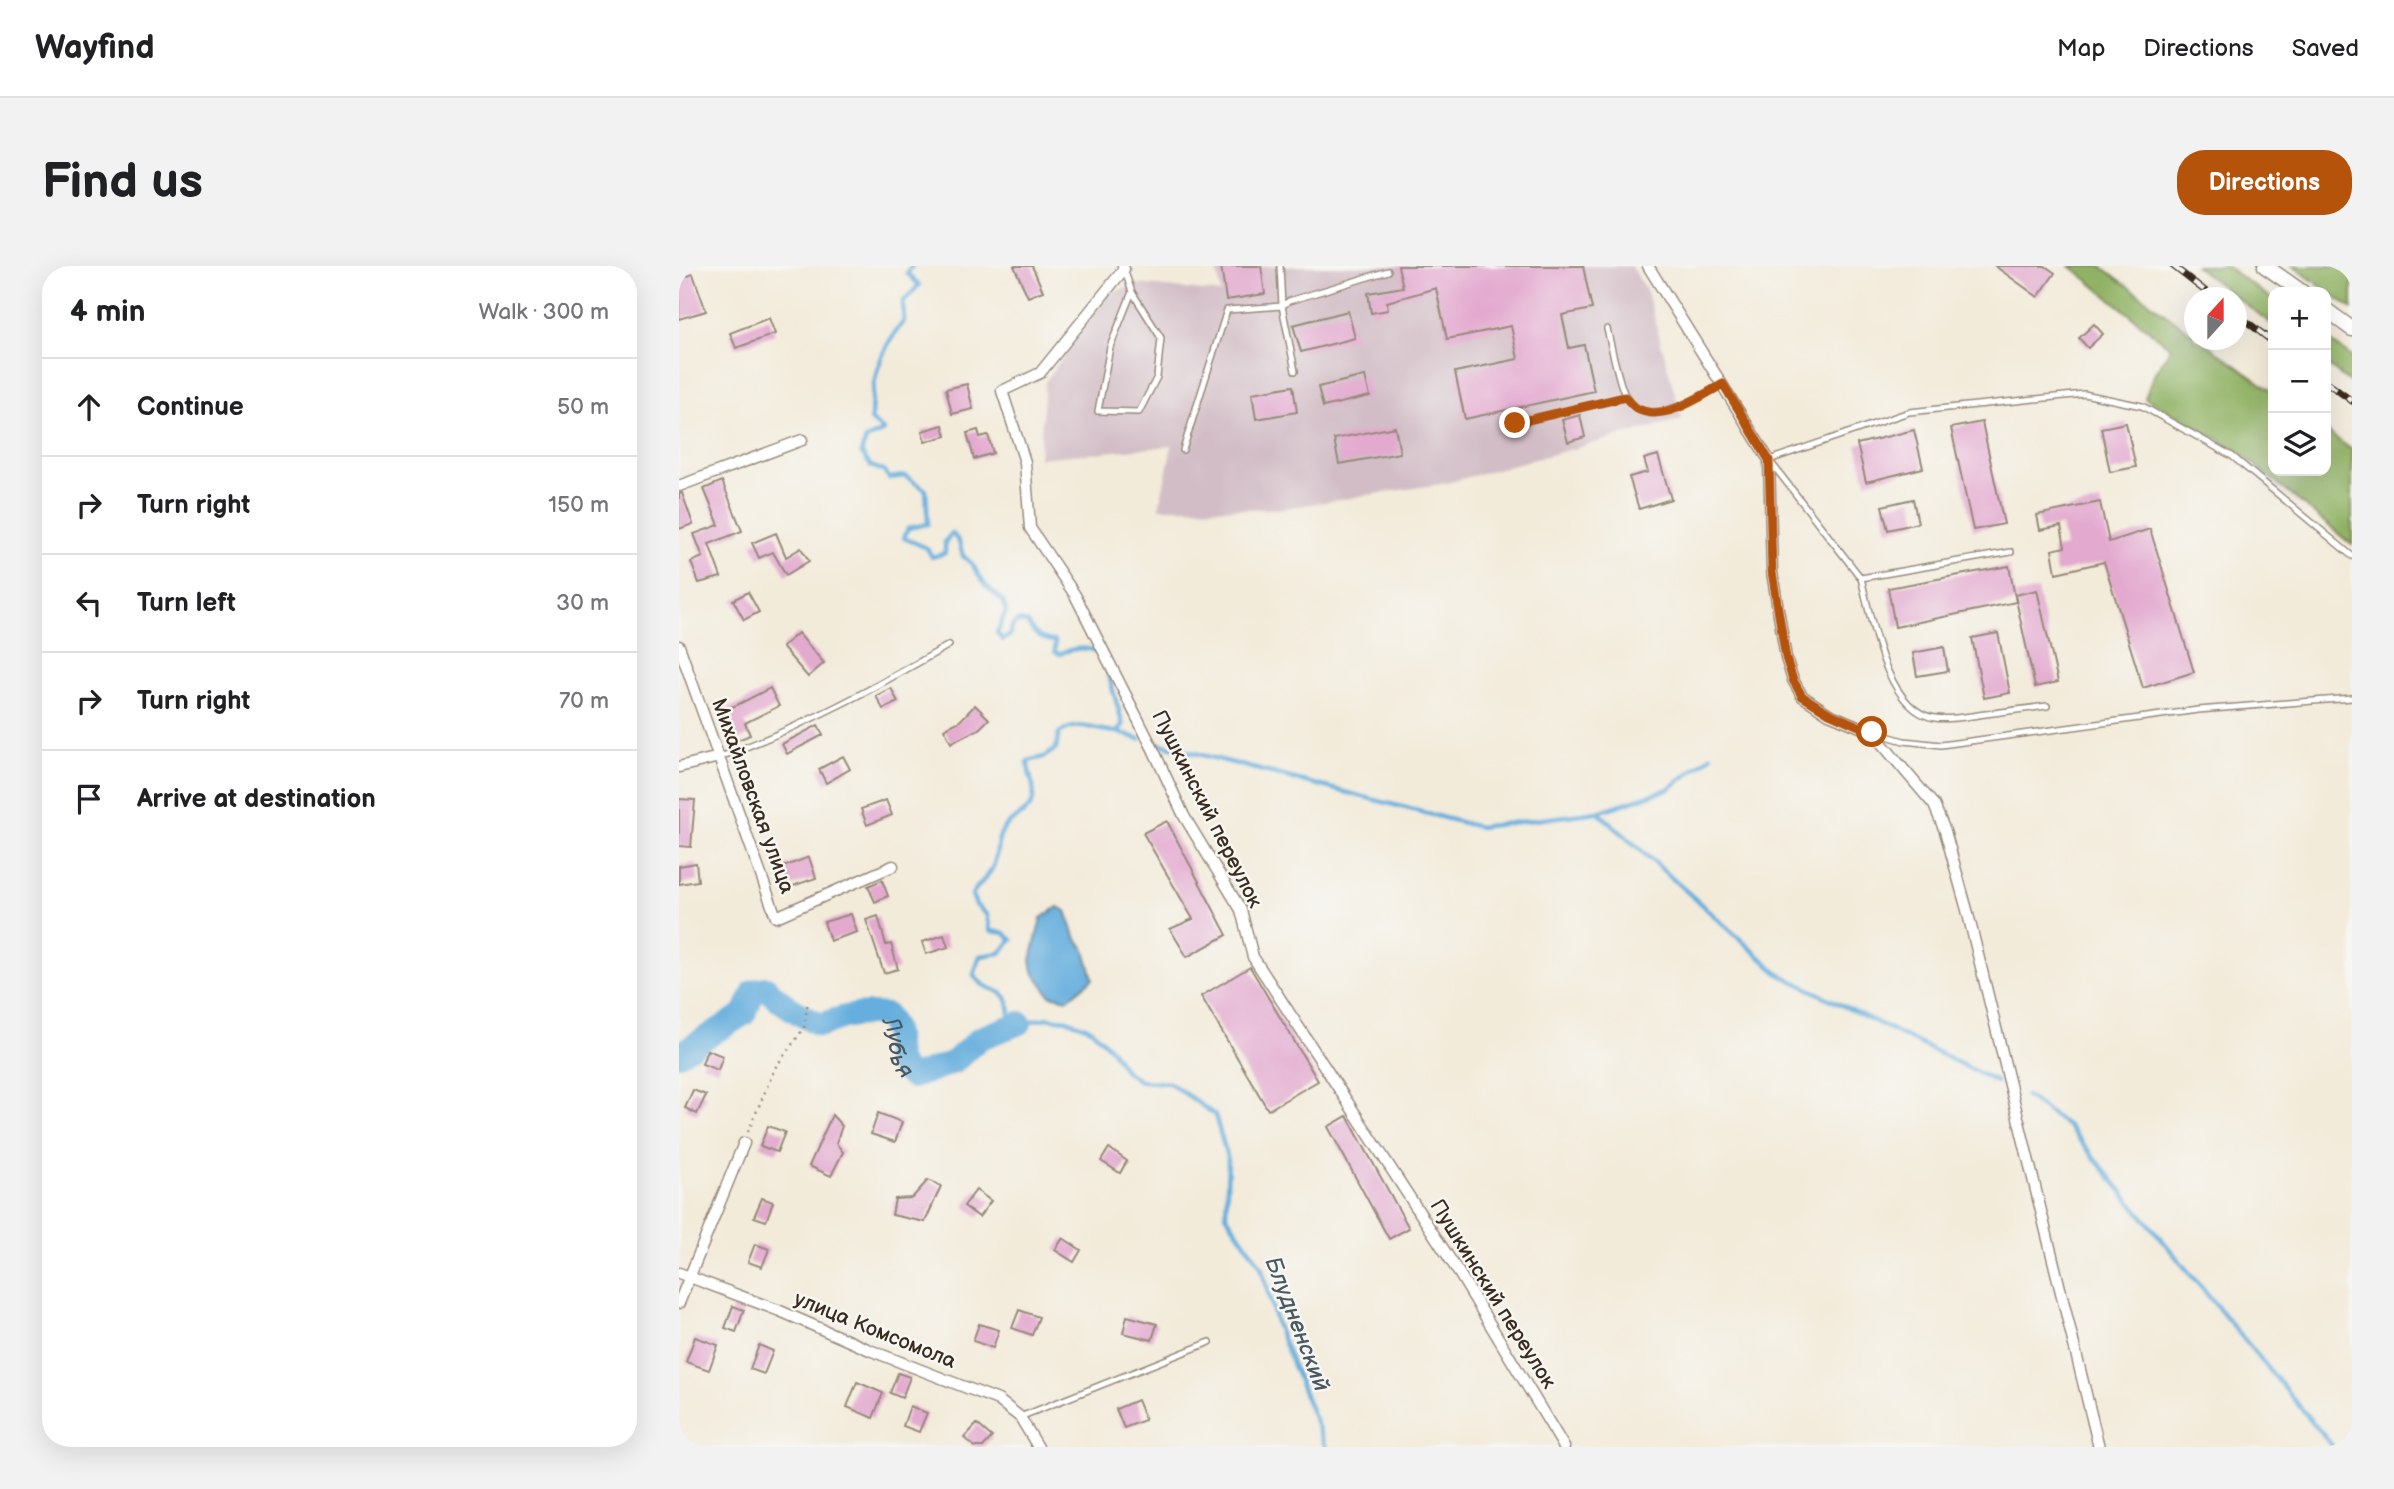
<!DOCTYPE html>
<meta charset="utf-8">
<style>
body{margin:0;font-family:"Balsamiq Sans",sans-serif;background:#f2f2f2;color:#202124}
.controls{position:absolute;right:21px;top:21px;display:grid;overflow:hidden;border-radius:14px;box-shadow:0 7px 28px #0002}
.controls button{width:63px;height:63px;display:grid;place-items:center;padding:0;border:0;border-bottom:2px solid #e0e0e0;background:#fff;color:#202124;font:35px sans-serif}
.compass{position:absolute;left:1505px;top:21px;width:63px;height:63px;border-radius:50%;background:#fff;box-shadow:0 7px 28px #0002;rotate:21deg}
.stop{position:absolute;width:21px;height:21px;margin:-16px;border:5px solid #b45309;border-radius:50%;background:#fff}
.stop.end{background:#b45309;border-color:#fff;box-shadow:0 2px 7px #0008}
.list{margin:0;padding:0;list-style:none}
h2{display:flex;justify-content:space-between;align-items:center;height:91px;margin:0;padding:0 28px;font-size:30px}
h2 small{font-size:23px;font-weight:400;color:#757577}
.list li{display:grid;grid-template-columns:46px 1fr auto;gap:21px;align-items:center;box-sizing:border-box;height:98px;padding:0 28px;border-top:2px solid #e0e0e0}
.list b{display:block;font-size:26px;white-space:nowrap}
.list em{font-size:23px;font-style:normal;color:#757577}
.icon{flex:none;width:38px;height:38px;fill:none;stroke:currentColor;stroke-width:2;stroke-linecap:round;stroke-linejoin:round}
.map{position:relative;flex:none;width:1673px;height:1181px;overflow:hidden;border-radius:28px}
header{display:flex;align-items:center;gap:42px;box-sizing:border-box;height:98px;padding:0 35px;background:#fff;border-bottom:2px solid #e0e0e0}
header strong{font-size:33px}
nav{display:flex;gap:38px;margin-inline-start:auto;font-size:24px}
.intro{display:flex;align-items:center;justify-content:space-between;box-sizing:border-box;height:168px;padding:0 42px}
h1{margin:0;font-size:49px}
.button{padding:18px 32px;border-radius:28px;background:#b45309;color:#fff;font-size:24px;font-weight:700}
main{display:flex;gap:42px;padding:0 42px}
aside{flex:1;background:#fff;border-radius:28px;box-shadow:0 7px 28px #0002}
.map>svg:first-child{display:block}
.industrial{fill:#d2bdc6}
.forest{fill:#91b265;stroke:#666e42;stroke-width:2}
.water{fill:#65aedd;stroke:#506c7e;stroke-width:2}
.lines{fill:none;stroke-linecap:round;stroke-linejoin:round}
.stream{stroke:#65aedd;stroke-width:4.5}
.river{stroke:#65aedd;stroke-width:24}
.building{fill:#e3a9cf}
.service-casing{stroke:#978a7c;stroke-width:8}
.minor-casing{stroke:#978a7c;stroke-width:13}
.tertiary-casing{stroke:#978a7c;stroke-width:17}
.path{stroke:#978a7c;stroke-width:2.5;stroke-dasharray:2 5;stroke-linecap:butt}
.service{stroke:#fff;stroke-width:5}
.minor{stroke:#fff;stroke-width:10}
.tertiary{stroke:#fff;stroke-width:14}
.rail-casing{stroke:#3b2a1e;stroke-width:7}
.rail{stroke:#f6f6f2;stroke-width:4.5;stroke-dasharray:13;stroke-linecap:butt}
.route{stroke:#b45309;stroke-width:9}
.labels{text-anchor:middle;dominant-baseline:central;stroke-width:5;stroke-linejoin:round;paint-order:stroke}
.street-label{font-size:21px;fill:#3b2a1e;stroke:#f6f6f2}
.water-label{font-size:23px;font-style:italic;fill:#4a5861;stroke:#f6f6f2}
</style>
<header>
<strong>Wayfind</strong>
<nav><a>Map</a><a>Directions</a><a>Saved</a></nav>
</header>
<div class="intro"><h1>Find us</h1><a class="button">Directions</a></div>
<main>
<aside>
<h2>4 min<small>Walk · 300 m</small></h2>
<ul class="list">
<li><svg class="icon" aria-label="ahead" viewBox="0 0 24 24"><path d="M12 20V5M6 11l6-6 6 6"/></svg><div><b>Continue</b></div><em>50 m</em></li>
<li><svg class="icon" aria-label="right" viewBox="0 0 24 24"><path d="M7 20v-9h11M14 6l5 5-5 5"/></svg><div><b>Turn right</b></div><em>150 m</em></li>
<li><svg class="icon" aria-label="left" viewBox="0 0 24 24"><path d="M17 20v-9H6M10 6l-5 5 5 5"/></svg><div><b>Turn left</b></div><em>30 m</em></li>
<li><svg class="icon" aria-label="right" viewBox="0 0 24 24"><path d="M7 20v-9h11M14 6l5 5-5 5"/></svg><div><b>Turn right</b></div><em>70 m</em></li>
<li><svg class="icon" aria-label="arrive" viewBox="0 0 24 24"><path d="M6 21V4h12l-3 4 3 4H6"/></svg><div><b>Arrive at destination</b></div></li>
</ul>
</aside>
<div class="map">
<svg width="1673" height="1181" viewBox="0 0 1673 1181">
<rect width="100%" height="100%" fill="#f6f6f2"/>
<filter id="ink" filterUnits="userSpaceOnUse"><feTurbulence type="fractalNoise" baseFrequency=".0143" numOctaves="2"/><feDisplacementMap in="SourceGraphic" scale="14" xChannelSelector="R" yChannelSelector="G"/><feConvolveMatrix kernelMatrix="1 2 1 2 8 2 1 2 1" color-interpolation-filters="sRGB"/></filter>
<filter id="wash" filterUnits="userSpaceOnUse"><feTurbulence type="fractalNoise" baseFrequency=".00686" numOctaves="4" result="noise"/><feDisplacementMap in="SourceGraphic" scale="28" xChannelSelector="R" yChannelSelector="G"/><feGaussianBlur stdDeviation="1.57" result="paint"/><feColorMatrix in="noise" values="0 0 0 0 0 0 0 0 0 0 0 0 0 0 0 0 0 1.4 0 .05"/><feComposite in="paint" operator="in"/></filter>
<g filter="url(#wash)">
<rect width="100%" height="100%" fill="#f3ebda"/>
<path class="industrial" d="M537 0H952L968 26 1003 153 768 217 599 243 480 242 493 180 360 192 366 116 428 28 459 18 542 27Z"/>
<g class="forest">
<path d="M1391 0H1422L1515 69 1516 74H1522L1594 126V205H1647V165L1673 184V279L1557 183 1466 132 1475 108 1492 82Z"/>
<path d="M1516 0H1547L1594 34V59Z"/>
<path d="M1614 0H1673V43Z"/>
<path d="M1647 72 1673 91V118L1647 98Z"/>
</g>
<path class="water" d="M379 641 387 645 396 670 406 684 414 713 389 733 371 729 354 705 352 694 362 652Z"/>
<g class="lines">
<g class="stream">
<path d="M233 0 228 7 240 19 224 36 225 55C200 85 192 115 192 154L205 165 187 173 182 187 192 200 205 205 210 212 226 210 247 224 249 258 229 262 225 272 248 282 253 291 266 287V276L273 267 280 276 284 290 293 298 306 319 324 335 327 345 318 367 324 374 331 369 333 360 339 355 349 357C355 369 362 374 376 375V386L381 388C392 382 412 379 422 389"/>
<path d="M427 400 444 459 438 466C414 465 403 453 380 467L377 483 365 491 349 495C348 510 359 522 353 537 349 548 333 552 325 562 317 573 319 586 315 598 312 610 298 618 293 629L297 639 308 649 311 665 325 667 333 674 321 687 301 690 295 709C309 732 330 714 331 750L341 757 369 752 388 754 412 763 432 783 446 805 461 815 491 817 536 849 549 894 547 949 582 1000 598 1060 647 1181"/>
<path d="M438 466 461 473"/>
<path d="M481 478 800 561 919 546 1100 708 1318 816"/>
<path d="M919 546 990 523 1032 490"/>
<path d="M1347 830 1389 860 1654 1181"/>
</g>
<path class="river" id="s1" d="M0 788 65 748 75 725 87 722C100 736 125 752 143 759 165 749 184 746 207 749 227 774 205 793 234 811L275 796 301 772 341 757"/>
</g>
<g id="blocks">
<g class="building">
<path d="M335 0H353L364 25 349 31Z"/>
<path d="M542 0H582L586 28 547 34Z"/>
<path d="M719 0H904L913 43 883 49 890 82 905 79 915 125 786 153 776 106 839 93 832 60 768 73 757 22 708 36 709 44 692 47 689 27 724 21Z"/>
<path d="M1316 0H1366L1376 7 1359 31Z"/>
<path d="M14 8 27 45 0 53V13Z"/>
<path d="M669 45 676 72 622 86 614 59Z"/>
<path d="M90 52 96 68 57 82 51 67Z"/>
<path d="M1415 58 1424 68 1409 82 1400 72Z"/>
<path d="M686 110 691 130 644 141 639 121Z"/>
<path d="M288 118 294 143 273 148 267 123Z"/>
<path d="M614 120 618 146 577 153 573 127Z"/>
<path d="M901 149 906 171 889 176 883 154Z"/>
<path d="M1303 156 1325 258 1294 264 1272 162Z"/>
<path d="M1447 157 1457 201 1431 206 1422 162Z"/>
<path d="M264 159 267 170 246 176 243 165Z"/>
<path d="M716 161 721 187 660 198 655 173Z"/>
<path d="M299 164 301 171 309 169 314 187 295 193 288 167Z"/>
<path d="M1235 164 1244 202 1187 216 1178 178Z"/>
<path d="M979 189 992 233 960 243 950 211 969 206 965 193Z"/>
<path d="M43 215 63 265 30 278 42 311 20 317 12 296 24 291 15 268 40 259 25 223Z"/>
<path d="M3 227 14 258 0 263V228Z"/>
<path d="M1234 233 1239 257 1209 264 1203 240Z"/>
<path d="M1421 236 1430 276 1471 263 1515 406 1464 422 1425 296 1377 307 1373 284 1386 281 1382 260 1361 264 1358 249Z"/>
<path d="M97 267 107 291 122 282 130 295 107 309 94 286 80 292 73 277Z"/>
<path d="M1330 300 1337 336 1216 361 1209 322Z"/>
<path d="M1358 324 1379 416 1356 421 1336 329Z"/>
<path d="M69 326 80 346 65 354 54 334Z"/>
<path d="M119 367 145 397 129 411 103 381Z"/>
<path d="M1319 367 1331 427 1305 432 1293 372Z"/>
<path d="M1265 381 1269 405 1238 410 1234 387Z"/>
<path d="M91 422 100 440 66 457 71 469 57 475 44 444 58 439Z"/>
<path d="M212 422 219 436 204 443 197 430Z"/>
<path d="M296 439 310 453 300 463 272 477 265 463 281 455Z"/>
<path d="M139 459 144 469 108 488 103 478Z"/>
<path d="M164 490 171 503 147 517 140 503Z"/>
<path d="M0 533 16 534 12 581 0 580Z"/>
<path d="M207 534 213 549 188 559 182 543Z"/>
<path d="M488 555 548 669 508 691 491 663 514 653 464 567Z"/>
<path d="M130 591 137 612 111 621 104 601Z"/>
<path d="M17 597 19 615 0 618V600Z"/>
<path d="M203 614 209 630 196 636 189 620Z"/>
<path d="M172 648 178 666 151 675 145 656Z"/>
<path d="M199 650 207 679 212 678 219 703 205 707 187 654Z"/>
<path d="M265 669 269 681 247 688 243 676Z"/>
<path d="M571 701 639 815 589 844 522 730Z"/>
<path d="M28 784 44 790 39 804 23 798Z"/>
<path d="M14 824 27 829 18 848 6 842Z"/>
<path d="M199 847 223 856 216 876 192 868Z"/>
<path d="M153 849 163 860 157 877 164 886 152 910 130 900Z"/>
<path d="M668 850 730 962 710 973 649 861Z"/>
<path d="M89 860 106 866 98 886 81 880Z"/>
<path d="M430 882 448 895 441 907 422 895Z"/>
<path d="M249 914 262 920 246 956 213 949 216 933 233 932Z"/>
<path d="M297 924 312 935 300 951 285 940Z"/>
<path d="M83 932 94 936 87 955 75 951Z"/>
<path d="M384 972 402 984 395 996 376 984Z"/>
<path d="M76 978 90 983 83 1001 69 996Z"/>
<path d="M54 1040 65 1044 57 1066 46 1062Z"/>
<path d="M340 1044 360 1051 353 1069 333 1062Z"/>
<path d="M448 1050 478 1058 473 1074 444 1067Z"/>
<path d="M300 1058 320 1064 314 1082 294 1075Z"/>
<path d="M16 1071 39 1079 30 1104 7 1096Z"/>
<path d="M80 1079 94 1085 85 1108 71 1103Z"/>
<path d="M219 1107 231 1111 223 1132 211 1127Z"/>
<path d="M178 1116 204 1127 194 1152 168 1141Z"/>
<path d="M458 1134 466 1154 445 1162 437 1143Z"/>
<path d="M231 1140 248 1147 240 1166 224 1160Z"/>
<path d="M298 1158 313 1171 304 1181H296L285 1172Z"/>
</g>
</g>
</g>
<g filter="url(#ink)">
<use href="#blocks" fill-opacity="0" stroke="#978a7c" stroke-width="2"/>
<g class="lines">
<defs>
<g id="service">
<path d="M601 0 603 40 616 105"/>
<path d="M445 3 453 26 482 72 478 111 460 146 419 145 431 81 453 26"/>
<path d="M928 63C932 78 940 120 947 131 968 166 1019 131 1044 118"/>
<path d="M836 157 946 131"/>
<path d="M504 184 548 44 603 40 610 35 709 5"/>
<path d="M1332 286 1182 312 1090 194 1230 146 1405 128 1463 140 1553 190 1673 290"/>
<path d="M1182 312C1192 352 1207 445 1256 452 1270 454 1285 451 1299 449 1322 446 1345 443 1368 440"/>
<path d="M1197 467 1225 475 1262 479 1519 444 1673 432"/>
<path d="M41 491C123 461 194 423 270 379"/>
<path d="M341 1151 531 1076"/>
</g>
<g id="minor">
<path d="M444 0 445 3 361 107 323 125 346 196 351 262 396 329 474 483 505 550 562 644 574 691 780 1007 885 1181"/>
<path d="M969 0 1090 194 1093 306 1107 392 1114 414 1123 430 1150 448 1193 466 1255 539 1266 565 1288 644 1420 1181"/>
<path d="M0 220 123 174"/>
<path d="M0 380 97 651 214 600"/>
<path d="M0 501 40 491"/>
<path d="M0 1007 101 1045 193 1085 319 1134 341 1151 359 1181"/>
<path d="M0 1037 65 877"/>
</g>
<g id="tertiary">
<path d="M1586 0 1623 26"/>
<path d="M1647 44 1673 63"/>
</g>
</defs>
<use href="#service" class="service-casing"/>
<use href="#minor" class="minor-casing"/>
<use href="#tertiary" class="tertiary-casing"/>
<path class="path" d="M69 866 96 802 125 762 129 734"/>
<use href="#service" class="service"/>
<use href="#minor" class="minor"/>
<use href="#tertiary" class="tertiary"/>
<defs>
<g id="rail">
<path d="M1494 0 1535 32"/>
<path d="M1558 48 1594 76"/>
<path d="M1647 116 1673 135"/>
</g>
</defs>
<use href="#rail" class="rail-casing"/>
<use href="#rail" class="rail"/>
</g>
</g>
<g class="lines" filter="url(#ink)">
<path class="route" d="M836 157 946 131C950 134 954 141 959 143 984 157 1022 130 1044 118L1090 194 1093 306 1107 392 1114 414 1123 430 1150 447 1193 466"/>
</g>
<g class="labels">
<g class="street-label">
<text transform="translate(74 530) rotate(70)">Михайловская улица</text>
<text transform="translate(528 543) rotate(63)">Пушкинский переулок</text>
<text transform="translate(814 1028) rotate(58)">Пушкинский переулок</text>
<text transform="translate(196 1064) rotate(22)">улица Комсомола</text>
</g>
<g class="water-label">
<text stroke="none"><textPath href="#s1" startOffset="282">Лубья</textPath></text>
<text transform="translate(618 1058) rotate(69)">Блудненский</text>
</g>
</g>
</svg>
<div class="controls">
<button>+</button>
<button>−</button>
<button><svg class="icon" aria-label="layers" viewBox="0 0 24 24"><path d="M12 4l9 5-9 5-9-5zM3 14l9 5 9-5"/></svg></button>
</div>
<svg class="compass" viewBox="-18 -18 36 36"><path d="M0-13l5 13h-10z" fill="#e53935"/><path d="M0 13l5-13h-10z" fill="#757577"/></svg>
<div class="stop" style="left:1193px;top:466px"></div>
<div class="stop end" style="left:836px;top:157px"></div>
</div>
</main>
